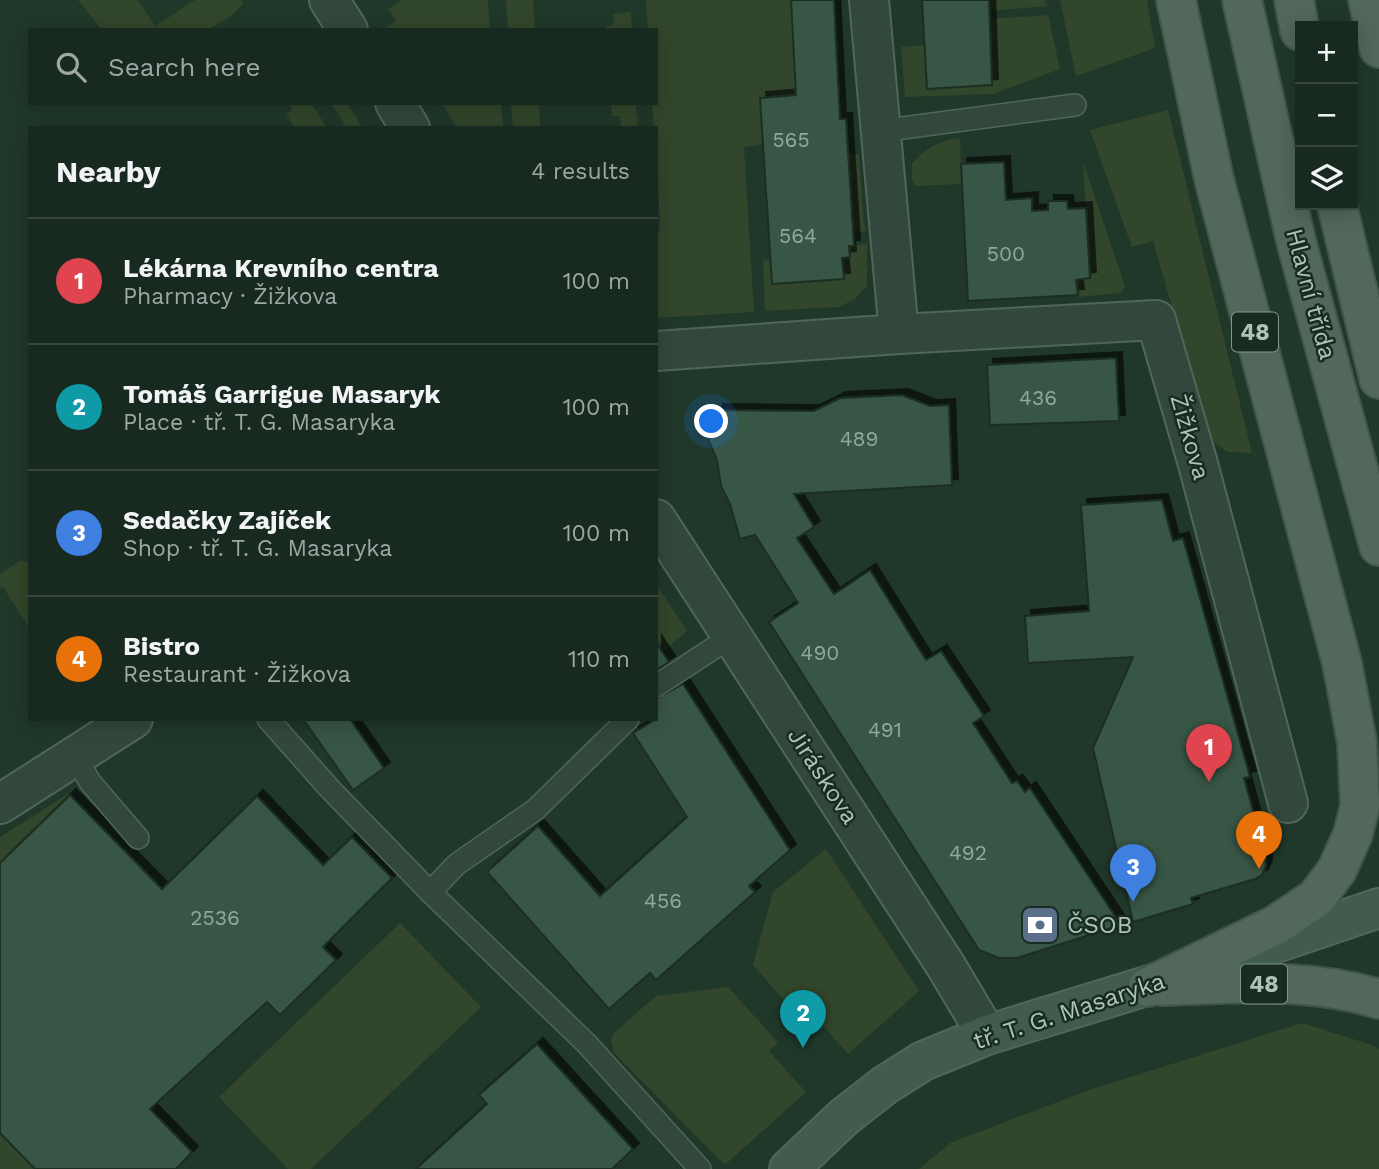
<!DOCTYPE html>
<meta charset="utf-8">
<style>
body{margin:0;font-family:"Work Sans",sans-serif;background:#25362d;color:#f1f3f6}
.controls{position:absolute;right:21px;top:21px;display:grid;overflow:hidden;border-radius:0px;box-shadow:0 4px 18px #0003}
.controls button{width:63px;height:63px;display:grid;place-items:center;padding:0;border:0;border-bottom:2px solid #36463e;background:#182a20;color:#f1f3f6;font:35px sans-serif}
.you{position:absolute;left:712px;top:422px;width:24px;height:24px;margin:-18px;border:5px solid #fff;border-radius:50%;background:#1a73e8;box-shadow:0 0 0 10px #1a73e833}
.badge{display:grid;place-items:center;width:46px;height:46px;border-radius:50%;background:#7dfab8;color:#fff;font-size:23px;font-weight:700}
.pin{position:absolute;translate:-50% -58px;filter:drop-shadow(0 2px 4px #0008)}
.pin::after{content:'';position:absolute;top:37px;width:24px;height:21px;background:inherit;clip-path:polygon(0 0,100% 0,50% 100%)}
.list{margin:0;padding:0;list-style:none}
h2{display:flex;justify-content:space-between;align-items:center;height:91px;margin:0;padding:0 28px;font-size:30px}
h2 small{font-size:23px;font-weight:400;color:#9fa7a5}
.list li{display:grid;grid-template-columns:46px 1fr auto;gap:21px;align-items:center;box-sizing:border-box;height:126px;padding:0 28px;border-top:2px solid #36463e}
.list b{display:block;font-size:26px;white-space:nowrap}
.list p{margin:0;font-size:23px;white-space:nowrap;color:#9fa7a5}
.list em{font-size:23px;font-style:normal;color:#9fa7a5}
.icon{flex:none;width:38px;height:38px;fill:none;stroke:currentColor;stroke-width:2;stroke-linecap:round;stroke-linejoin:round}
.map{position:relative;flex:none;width:1379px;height:1169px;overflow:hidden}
.search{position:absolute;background:#182a20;box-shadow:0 4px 18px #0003;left:28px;top:28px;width:630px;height:77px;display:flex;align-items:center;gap:18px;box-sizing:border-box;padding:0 24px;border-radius:0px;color:#9fa7a5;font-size:26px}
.panel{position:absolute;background:#182a20;box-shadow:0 4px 18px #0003;left:28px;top:126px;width:630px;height:595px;border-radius:0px}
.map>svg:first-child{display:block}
.green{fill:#32462b}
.building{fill:#385645;stroke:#1b2f23;stroke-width:2;filter:url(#shadow)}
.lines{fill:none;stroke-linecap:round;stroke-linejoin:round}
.lane-casing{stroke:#51665a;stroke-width:24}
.street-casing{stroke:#51665a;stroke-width:42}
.secondary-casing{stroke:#51665a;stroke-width:42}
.primary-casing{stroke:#405548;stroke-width:42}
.lane{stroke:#33483c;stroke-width:21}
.street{stroke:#33483c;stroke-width:38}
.secondary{stroke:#415b4e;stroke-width:38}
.primary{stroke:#51685b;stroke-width:38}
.labels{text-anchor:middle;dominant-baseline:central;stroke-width:5;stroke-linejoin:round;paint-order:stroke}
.number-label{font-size:21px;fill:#90a99b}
.shield{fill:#192c21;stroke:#81978b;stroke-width:2}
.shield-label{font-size:23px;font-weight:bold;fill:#adc5b8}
.street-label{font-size:24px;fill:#adc5b8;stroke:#192c21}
.poi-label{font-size:24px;fill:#adc5b8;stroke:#192c21;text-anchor:start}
</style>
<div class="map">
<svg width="1379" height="1169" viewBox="0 0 1379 1169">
<defs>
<filter id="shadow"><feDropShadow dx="6" dy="-6" stdDeviation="0" flood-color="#0009"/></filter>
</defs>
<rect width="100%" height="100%" fill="#20382a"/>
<g class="green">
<path d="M78 0H138L155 26 195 0H241L243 4 231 16 208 30H102Z"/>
<path d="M402 0H488L490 30H389L387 27 396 21 388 9Z"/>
<path d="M506 0H533L535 30H508Z"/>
<path d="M646 0H791L796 95 760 98 763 144 744 147 754 312 656 318V234L660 230 656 128H654L652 103H656V30H648Z"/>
<path d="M987 0H1045L1047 6 988 11Z"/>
<path d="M1060 0H1147L1155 48 1076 76Z"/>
<path d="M631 12 632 30H606V26L614 25 613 14Z"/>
<path d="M1048 15 1060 69 993 94 905 97 901 47 925 45 927 89 991 85 988 19Z"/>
<path d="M288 103H311L327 128H295L286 114 292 110Z"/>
<path d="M331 103H347L363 128H347Z"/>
<path d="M442 103H501L503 128H457Z"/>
<path d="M511 103H539L540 128H513Z"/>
<path d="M611 103H636L638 128H621L620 116H612Z"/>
<path d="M1168 110 1252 453 1228 452 1210 440 1153 241 1132 247 1090 130Z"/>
<path d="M960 138 962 184 916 186 912 181V163C930 146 936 142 960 138Z"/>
<path d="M848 154H859L864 225 867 231 848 233Z"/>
<path d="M1083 162 1125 286 1121 293 1078 297 1076 280 1090 278Z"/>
<path d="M867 244V286L855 299 839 307 765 311 763 260 844 278 842 258 849 246Z"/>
<path d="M20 561 30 562V629L3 587 0 588V574Z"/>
<path d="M656 584 687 631 656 658V653L663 648 656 638Z"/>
<path d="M68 794 70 795 0 863V837Z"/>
<path d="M826 849 919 991 848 1054 811 1012 801 1020 753 965 773 892Z"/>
<path d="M400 923 481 1007 311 1169H288L219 1097Z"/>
<path d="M728 987 778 1042 769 1051 806 1092 725 1165 614 1053 611 1039 615 1032 656 996Z"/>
<path d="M1302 1023 1372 1045 1379 1049V1169H919L950 1143 1089 1090Z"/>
<path d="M0 1133 35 1169H0Z"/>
</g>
<g class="building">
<path d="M791 0H834L840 119H846L854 246H849L850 257 842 258 844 279 772 284 760 98 796 95Z"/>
<path d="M922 0H989L992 85 927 89Z"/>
<path d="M1004 162 1006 200 1032 198V211L1048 210V201H1067L1068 209 1086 208 1090 278 1076 280 1078 295 968 301 961 164Z"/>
<path d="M1116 358 1119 421 990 425 987 365Z"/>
<path d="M902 395 930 406 949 405 952 485 794 494 814 527 797 538 834 594 870 570 926 660 941 651 984 716 973 723 1012 783 1017 781 1025 792 1030 788 1121 925 1017 958H999L979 950 769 622 798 603 755 535 740 539 730 504 721 486 717 460 708 439 717 410 814 411 840 398Z"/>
<path d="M1162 500 1173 541 1183 538 1250 777 1244 778 1266 858V866L1262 875 1255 879 1191 898 1193 904 1133 922 1093 748 1133 657 1028 663 1025 616 1089 611 1081 505Z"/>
<path d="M656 642 669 662 656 670Z"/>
<path d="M683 684 790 850 749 886 755 892 656 980 650 973 609 1009 487 872 538 826 600 896 687 817 633 733 656 719V699Z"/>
<path d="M303 719H350L384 768 353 790Z"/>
<path d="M70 795 162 889 257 796 323 865 352 837 392 878 323 947 336 960 280 1015 267 1002 150 1109 192 1152 176 1169H35L0 1133V863Z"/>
<path d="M537 1044 633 1149 612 1169H416L487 1104 479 1095Z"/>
</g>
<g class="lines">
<defs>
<g id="lane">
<path d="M880 131 1075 105"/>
<path d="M656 686 732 636"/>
<path d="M268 719 330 789 430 892 587 1044 700 1169"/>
<path d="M75 756 90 782 138 838"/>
<path d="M430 892 457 864 535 810 628 719"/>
</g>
<g id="street">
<path d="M329 0 348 30"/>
<path d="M869 0 899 334"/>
<path d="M395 103 410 128"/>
<path d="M656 351 899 334 1156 320 1198 464 1288 803"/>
<path d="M656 519 946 966 987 1035"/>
<path d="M0 804 133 719"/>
</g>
<g id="secondary">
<path d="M1243 954 1379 908"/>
<path d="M789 1169 844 1117 885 1085 923 1061 987 1035 1179 976"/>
</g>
<g id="primary">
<path d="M1242 0 1296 241 1379 546"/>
<path d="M1294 0 1300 31"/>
<path d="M1368 0 1379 48"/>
<path d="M1337 205 1379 379"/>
<path d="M1161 986C1234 984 1308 977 1379 999"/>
<path d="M1148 987 1276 925 1316 898 1337 870 1353 834 1360 806 1357 742 1342 663 1214 179 1176 0"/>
</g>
</defs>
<use href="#lane" class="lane-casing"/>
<use href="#street" class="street-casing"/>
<use href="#secondary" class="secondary-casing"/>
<use href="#primary" class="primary-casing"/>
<use href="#lane" class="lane"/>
<use href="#street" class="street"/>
<use href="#secondary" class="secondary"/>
<use href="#primary" class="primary"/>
</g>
<defs>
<symbol id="bank-square" viewBox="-11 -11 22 22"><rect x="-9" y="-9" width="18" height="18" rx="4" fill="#5c6f8a" stroke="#192c21"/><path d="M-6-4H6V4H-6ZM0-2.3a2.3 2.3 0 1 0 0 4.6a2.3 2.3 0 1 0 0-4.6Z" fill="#fff"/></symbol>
</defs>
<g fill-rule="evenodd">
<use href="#bank-square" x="1018" y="903" width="44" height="44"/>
</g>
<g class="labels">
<g class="number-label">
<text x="791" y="139">565</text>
<text x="798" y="235">564</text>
<text x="1006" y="253">500</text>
<text x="1038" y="397">436</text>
<text x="859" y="438">489</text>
<text x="820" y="652">490</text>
<text x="885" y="729">491</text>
<text x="968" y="852">492</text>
<text x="663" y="900">456</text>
<text x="215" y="917">2536</text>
</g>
<g class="shield">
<rect x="1232" y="312.5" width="46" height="39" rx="5"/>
<rect x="1241" y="964.5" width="46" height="39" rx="5"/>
</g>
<g class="shield-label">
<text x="1255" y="332">48</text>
<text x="1264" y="984">48</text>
</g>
<g class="street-label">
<text transform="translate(1311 294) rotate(75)">Hlavní třída</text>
<text transform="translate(1190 437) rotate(74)">Žižkova</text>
<text transform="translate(823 776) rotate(57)">Jiráskova</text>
<text transform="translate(1069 1011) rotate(-18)">tř. T. G. Masaryka</text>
</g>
<g class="poi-label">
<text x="1067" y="925">ČSOB</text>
</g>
</g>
</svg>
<div class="controls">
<button>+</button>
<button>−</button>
<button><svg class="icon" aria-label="layers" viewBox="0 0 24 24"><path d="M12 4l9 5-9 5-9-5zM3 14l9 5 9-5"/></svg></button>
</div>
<div class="you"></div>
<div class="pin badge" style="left:1209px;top:782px;background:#e0444e">1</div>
<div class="pin badge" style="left:803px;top:1048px;background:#0f9aa8">2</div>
<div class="pin badge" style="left:1133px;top:902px;background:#3f7fe0">3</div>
<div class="pin badge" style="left:1259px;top:869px;background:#e8710a">4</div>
<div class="search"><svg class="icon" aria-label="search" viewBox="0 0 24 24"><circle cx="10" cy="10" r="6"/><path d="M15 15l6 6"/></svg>Search here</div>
<section class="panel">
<h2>Nearby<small>4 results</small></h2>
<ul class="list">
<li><span class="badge" style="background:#e0444e">1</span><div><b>Lékárna Krevního centra</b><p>Pharmacy · Žižkova</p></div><em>100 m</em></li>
<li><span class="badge" style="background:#0f9aa8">2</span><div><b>Tomáš Garrigue Masaryk</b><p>Place · tř. T. G. Masaryka</p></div><em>100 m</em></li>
<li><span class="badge" style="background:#3f7fe0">3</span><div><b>Sedačky Zajíček</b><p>Shop · tř. T. G. Masaryka</p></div><em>100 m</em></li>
<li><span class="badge" style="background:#e8710a">4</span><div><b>Bistro</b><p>Restaurant · Žižkova</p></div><em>110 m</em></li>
</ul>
</section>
</div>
